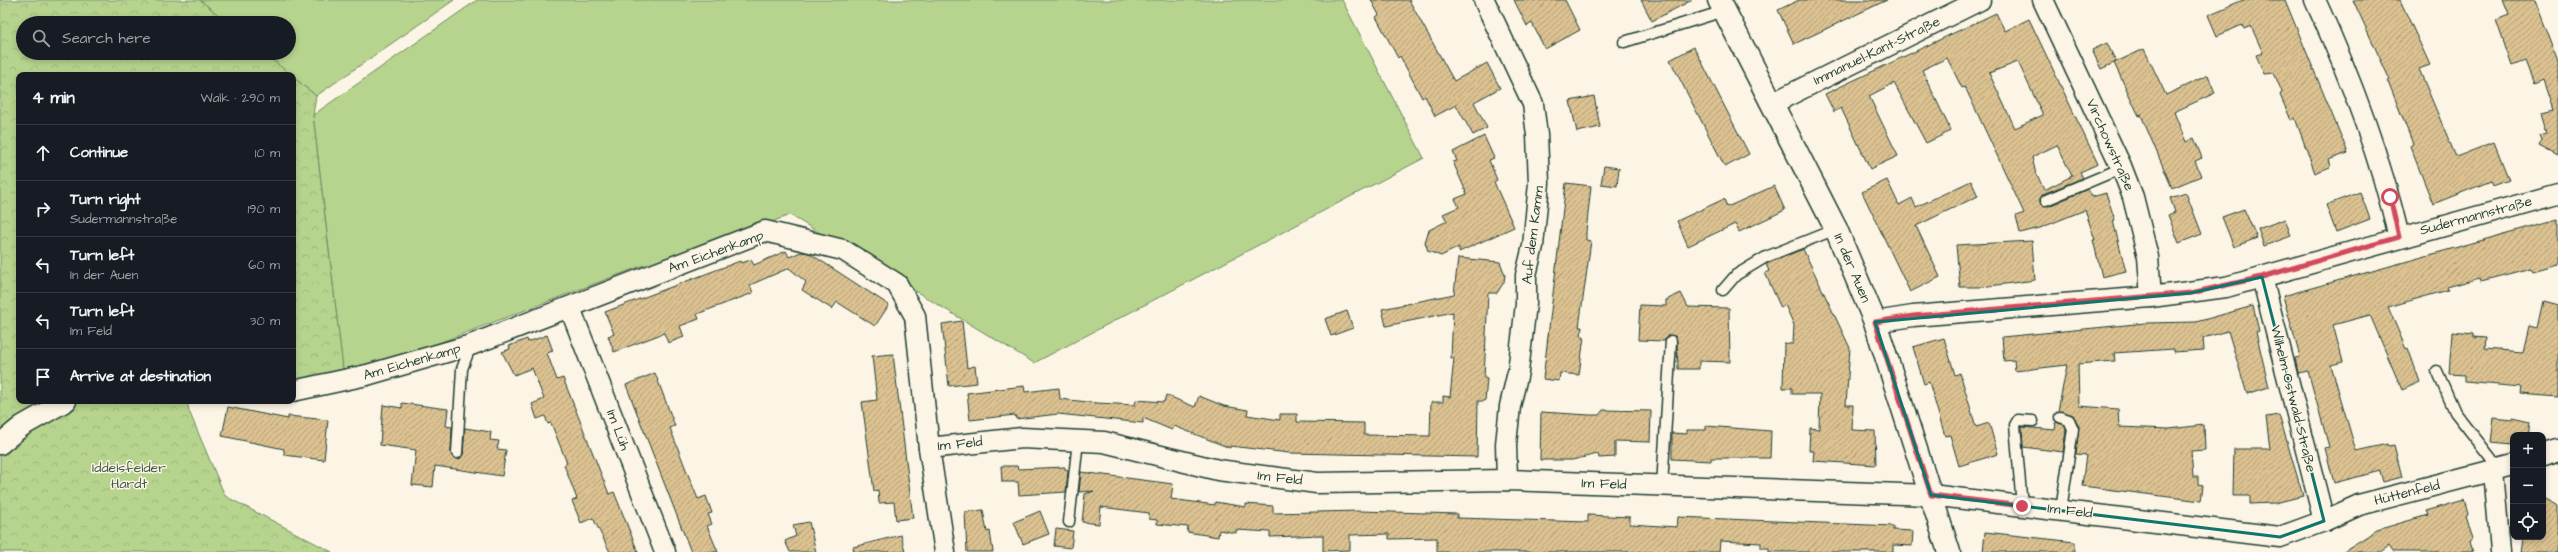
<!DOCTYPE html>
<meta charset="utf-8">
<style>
body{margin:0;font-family:"Architects Daughter",sans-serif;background:#20242c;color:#f1f3f6}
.controls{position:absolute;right:12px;bottom:12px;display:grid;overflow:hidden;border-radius:8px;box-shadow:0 2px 6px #0003}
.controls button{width:36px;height:36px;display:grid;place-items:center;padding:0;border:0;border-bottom:1px solid #363941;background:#171b24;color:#f1f3f6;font:20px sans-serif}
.stop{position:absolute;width:12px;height:12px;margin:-9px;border:3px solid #d1495b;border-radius:50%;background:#fff}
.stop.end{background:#d1495b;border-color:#fff;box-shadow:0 1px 4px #0008}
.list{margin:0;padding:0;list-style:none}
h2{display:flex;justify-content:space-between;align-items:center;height:52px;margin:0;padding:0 16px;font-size:17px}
h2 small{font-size:13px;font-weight:400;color:#9ea1a6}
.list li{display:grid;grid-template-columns:26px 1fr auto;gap:12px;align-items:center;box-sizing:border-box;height:56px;padding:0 16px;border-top:1px solid #363941}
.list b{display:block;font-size:15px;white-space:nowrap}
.list p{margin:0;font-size:13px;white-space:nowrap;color:#9ea1a6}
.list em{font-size:13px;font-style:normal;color:#9ea1a6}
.icon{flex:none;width:22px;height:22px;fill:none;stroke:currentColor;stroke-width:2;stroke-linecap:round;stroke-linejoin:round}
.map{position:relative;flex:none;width:2558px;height:552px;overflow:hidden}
.search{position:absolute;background:#171b24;box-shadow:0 2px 6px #0003;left:16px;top:16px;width:280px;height:44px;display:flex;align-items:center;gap:10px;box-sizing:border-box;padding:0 14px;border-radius:22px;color:#9ea1a6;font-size:15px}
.panel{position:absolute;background:#171b24;box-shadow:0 2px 6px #0003;left:16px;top:72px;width:280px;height:332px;border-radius:8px}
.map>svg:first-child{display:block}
.green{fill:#b6d48d;stroke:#6a8860}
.forest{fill:url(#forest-crowns);stroke:#6a8860}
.building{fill:url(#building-hatch);stroke:#1f3d34;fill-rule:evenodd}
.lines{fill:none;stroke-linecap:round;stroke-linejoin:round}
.service-casing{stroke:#1f3d34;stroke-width:13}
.minor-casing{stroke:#1f3d34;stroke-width:23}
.tertiary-casing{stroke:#1f3d34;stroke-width:25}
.service{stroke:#fcf5e5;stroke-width:10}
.minor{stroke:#fcf5e5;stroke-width:20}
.tertiary{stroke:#fcf5e5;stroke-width:22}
.route{stroke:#d1495b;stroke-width:5}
.marked{fill:none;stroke:#0f766e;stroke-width:3;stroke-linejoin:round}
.labels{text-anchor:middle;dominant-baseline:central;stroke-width:3;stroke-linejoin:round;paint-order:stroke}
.street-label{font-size:14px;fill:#1f3d34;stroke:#fcf5e5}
.park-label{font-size:14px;fill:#3d5b46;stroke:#fcf5e5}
</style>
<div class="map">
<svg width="2558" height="552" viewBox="0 0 2558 552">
<defs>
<pattern id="forest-crowns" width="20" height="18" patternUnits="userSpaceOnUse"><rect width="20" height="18" fill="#b6d48d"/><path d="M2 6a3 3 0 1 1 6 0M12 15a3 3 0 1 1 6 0" fill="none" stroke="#9cb77a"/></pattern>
<pattern id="building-hatch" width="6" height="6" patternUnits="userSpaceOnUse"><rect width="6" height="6" fill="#dcc291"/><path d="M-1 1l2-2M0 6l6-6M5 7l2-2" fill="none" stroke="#b29f77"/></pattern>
</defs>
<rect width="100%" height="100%" fill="#fcf5e5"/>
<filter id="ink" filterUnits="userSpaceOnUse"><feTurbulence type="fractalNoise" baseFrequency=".025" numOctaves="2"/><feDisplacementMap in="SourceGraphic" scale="8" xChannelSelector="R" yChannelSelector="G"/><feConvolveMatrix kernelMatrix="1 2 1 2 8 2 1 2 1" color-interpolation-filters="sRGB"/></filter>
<g filter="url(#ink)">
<g class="green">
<path d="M200 0H454L316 96 264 53H289V23H228Z"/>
<path d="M477 0H1342L1424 158 1034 363 790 215 644 271V265L344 379 313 115Z"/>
</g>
<g class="forest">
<path d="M0 0H200L228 23H23V53H264L291 75H19V401H187L189 411 225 496 332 552H0Z"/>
<path d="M293 77 316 96 313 115 344 377 293 383Z"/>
</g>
<g class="building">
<path d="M1371 0H1409L1454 81 1487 63 1500 88 1474 102 1487 128 1473 135 1456 105 1435 116 1425 96 1422 98 1400 56 1398 58 1376 17 1379 15Z"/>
<path d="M1514 0H1565L1580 30 1545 49 1532 23 1527 26Z"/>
<path d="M1641 0H1692L1652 21Z"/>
<path d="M1799 0H1887L1794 44 1778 10Z"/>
<path d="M2243 0H2285L2348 153 2328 160 2330 167 2315 173 2295 118 2291 120 2280 95 2282 92 2274 73 2264 74 2256 55 2263 53 2251 26 2244 29 2242 25 2217 36 2208 15Z"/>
<path d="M2353 0H2400L2430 65 2419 69 2456 157 2494 142 2509 180 2493 186 2491 181 2433 204 2410 146 2413 144 2388 81 2390 80Z"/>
<path d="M2503 0H2535L2558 60V156L2539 146 2542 140 2540 135 2547 133 2541 113 2553 110 2543 80 2534 84 2525 61 2512 66 2496 20 2509 15Z"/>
<path d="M1996 13 2005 31 2029 19 2098 164 2080 172 2083 178 2043 194 2040 199V203L2049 206 2088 189 2092 197 2106 193 2115 220 2113 221 2126 271 2102 277 2093 240H2095L2085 210 2040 228 2020 233 2016 216 2024 213 1965 87 1962 88 1947 58 1922 70 1951 131 1926 143 1894 83 1869 96 1898 156 1870 169 1841 108 1834 112 1825 94ZM2018 62 2043 115 2015 128 1989 73ZM2057 145 2072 176 2044 190 2035 170 2032 157Z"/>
<path d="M2107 43 2116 62 2101 69 2092 50Z"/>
<path d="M1694 47 1749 154 1725 167 1670 60Z"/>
<path d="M2144 49 2166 95 2208 75 2215 93 2174 112 2186 142 2194 138 2202 158 2195 161 2201 176 2172 188 2141 115 2139 116 2114 63Z"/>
<path d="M1594 96 1600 127 1577 132 1570 101Z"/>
<path d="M1484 136 1494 158 1489 160 1497 180 1494 182 1514 227 1459 252V247L1441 256 1428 251 1425 242 1429 230 1447 221 1443 214 1459 207 1455 199 1467 194 1453 162 1457 161 1453 152Z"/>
<path d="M1604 166 1619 168 1617 186 1601 184Z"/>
<path d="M1887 180 1899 205 1912 198 1916 207 1971 181 1978 196 1916 226 1940 277 1910 292 1862 192Z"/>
<path d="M1566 183 1591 186 1586 232V240L1591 241 1579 327H1582L1581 336H1584L1579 375 1560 373 1559 381 1543 379Z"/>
<path d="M1774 186 1785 210 1739 232 1735 224 1688 246 1677 221 1724 199 1727 207Z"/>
<path d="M2360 192 2370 219 2336 232 2326 205Z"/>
<path d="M2186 193 2202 234 2179 243 2168 215 2175 212 2170 198Z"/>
<path d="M2244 209 2257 238 2234 247 2222 217Z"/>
<path d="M2285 219 2291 236 2264 246 2258 229Z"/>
<path d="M2558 219V265L2533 272 2531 268 2481 281 2480 278 2447 287 2448 290 2388 307 2406 349 2408 348 2420 382 2402 390 2370 315 2333 325 2343 362 2331 365 2356 451 2387 444 2388 446 2394 445 2402 477 2383 482 2380 471 2334 483 2325 448 2329 447 2308 371 2298 373 2295 358 2300 357 2283 296Z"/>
<path d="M2032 241 2035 280 1982 287H1960L1956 245Z"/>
<path d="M1803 249 1850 348 1846 405H1853L1852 430 1875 431 1876 465 1813 461 1814 451H1809L1810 428 1819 429 1820 394H1792V388H1783L1784 343 1793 344 1794 325 1785 305 1781 308 1765 273 1769 271 1766 264Z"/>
<path d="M786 251 789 257 801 252 809 253 889 305 875 326 837 302 832 309 802 290 806 282 789 268 750 285 753 293 697 314 699 319 680 326 684 337 668 343 664 333 614 352 608 336 614 334 605 312 740 261 741 263 751 260 754 265Z"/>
<path d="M1458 258 1500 262 1505 275 1504 282 1497 293H1488L1484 378 1487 379 1485 401H1478L1477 457 1289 453 1230 446V448L1174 426 1172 430 1143 418V423L1058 414 1016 419 1015 415 970 420 967 393 1024 386 1025 392 1059 388 1060 399 1097 403 1135 405 1136 400 1164 402 1166 395 1195 407 1199 396 1224 406 1248 410 1247 415 1280 420V414H1297V422L1364 423V435L1430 436 1431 402H1443V396L1450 397 1454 358H1451L1453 312 1386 326 1382 309 1454 294Z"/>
<path d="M1681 293 1688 307 1729 308 1730 362 1699 361V369H1678L1677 341 1675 336 1668 335 1664 341 1638 340 1640 305 1666 306V300Z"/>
<path d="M2543 301 2558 305V397L2519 394 2520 387 2465 382V375L2449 374 2452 332 2473 334V337L2486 338 2485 349 2523 352 2529 326 2537 328Z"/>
<path d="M2253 306 2259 331 2256 332 2269 387 2247 394 2228 331 2203 338 2204 350 2174 352V349L2114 353 2115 361 2078 364 2079 406 2118 409 2119 427 2169 429 2204 425 2205 450 2191 451 2193 477H2198V484L2203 485 2201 501 2082 486 2086 455 2076 454 2079 426 2073 415 2058 411 2067 365 2015 371 2014 360 2004 361 2002 337 2146 323 2196 322Z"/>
<path d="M1347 311 1353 328 1331 336 1325 319Z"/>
<path d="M962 321 967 368 975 366 977 383 949 386 942 324Z"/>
<path d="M547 335 553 351 547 353 557 380 563 378 609 494 614 492 638 552H610L593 518 581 523 572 501 577 499 564 465 567 463 551 423 548 424 545 416 537 419 532 404 544 399 532 368 514 375 502 352 510 349 509 346 527 339 528 342Z"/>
<path d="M1944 338 1955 375 1960 373 1976 427 1989 423 1998 454 1959 466 1950 435 1945 436 1929 382 1924 384 1913 347Z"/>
<path d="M893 354 913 518 896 520 894 502 879 503 878 490 874 491 862 402 877 400 872 356Z"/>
<path d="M655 373 675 426 670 428 687 472 698 499 706 496 712 513 708 514 712 524 707 526 718 552H691L626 385Z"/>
<path d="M402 403 448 409 446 426 452 427 451 453 456 459H460L463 454 465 428 491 432 490 440 499 441 497 449 506 450 502 476 435 466 433 487 412 485 416 450 380 445 383 405 402 408Z"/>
<path d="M228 407 288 419V416L328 420 324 460 284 455V449L222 436Z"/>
<path d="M1603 410 1651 411 1650 442 1615 441V457L1599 458 1598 454 1572 460H1540L1541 412 1589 415H1599Z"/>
<path d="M2279 415 2303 496 2275 503 2250 504V496H2233L2234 449H2270L2266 417Z"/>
<path d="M2512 417 2530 421 2528 435H2513V444L2491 442 2494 418 2512 420Z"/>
<path d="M2056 422 2064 425 2066 430 2063 452 2023 447 2022 427 2055 430Z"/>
<path d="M1706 426 1771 431 1770 458H1711V461L1672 459V433L1687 434V430H1706Z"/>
<path d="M1001 466H1017L1018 469 1065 467V470L1068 471 1066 492 1019 495 1018 482H1002Z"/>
<path d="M1081 472 1173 484 1171 499 1215 505V502L1246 507V504L1273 506V513L1361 511 1457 514V518L1588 522V515L1630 517V524L1677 527 1678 517 1893 526V530L1913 531 1912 546 1893 545V552H1769V548H1761V543L1720 541 1719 552H1437V538L1389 539V534L1350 535V550L1323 551V535L1270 537V532L1236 530V533L1219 530 1218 537 1187 532 1188 527 1157 524V520L1149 519V513L1101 507 1099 524 1082 522 1085 494 1094 491 1079 492Z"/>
<path d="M2543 498 2558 506V552H2520L2522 537H2543Z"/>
<path d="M2464 500 2468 514 2466 515 2473 539 2470 543 2473 552H2393L2389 546 2380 552H2342L2377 530 2428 515 2426 511Z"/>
<path d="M983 510 987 532 990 531 993 552H967L965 512Z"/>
<path d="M1040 511 1049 534 1023 544 1014 522Z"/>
<path d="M809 522 816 552H790L785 541 796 536 793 525Z"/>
<path d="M1056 529 1073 531 1071 548 1054 546Z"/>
<path d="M1985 532 2075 542V552H1983Z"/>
<path d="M901 535 905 552H854L853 547Z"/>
</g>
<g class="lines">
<defs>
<g id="service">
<path d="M1624 42 1724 11"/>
<path d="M2046 200 2122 168"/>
<path d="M1723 290 1736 275 1766 257 1836 229"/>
<path d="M2437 371 2455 412 2491 458 2496 470"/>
<path d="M2060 417 2069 420 2073 429 2061 510"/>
<path d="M457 453 462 369 471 345"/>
<path d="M1662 486 1671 341"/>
<path d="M2022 506 2015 425 2018 420 2033 421"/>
<path d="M1069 522 1078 441"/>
</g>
<g id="minor">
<path d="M1484 0 1533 104 1537 135 1539 183 1533 246 1526 275V304L1518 372 1510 406 1506 444 1507 480"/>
<path d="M2043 0 2121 166 2133 197 2148 257 2151 297"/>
<path d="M2315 0C2350 76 2380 156 2399 237"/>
<path d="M1773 103 1980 0"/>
<path d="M2262 277 2324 521"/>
<path d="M570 308 665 552"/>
<path d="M1875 322 1913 316 2151 297 2226 287 2558 194"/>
<path d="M293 391 367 375 471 345 765 231 843 250 897 284 915 316 929 448 945 552"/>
<path d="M0 444 22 426 66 401"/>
<path d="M929 448 1022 438 1104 442 1218 470 1317 483 1507 480 1931 495 2280 537 2324 521 2359 505 2513 465"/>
<path d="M2543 455 2558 450"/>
<path d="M2493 471 2500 552"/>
</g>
<path id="tertiary" d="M1719 0 1836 229 1875 322 1949 552"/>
</defs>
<use href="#service" class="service-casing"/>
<use href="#minor" class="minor-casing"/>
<use href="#tertiary" class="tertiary-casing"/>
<use href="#service" class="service"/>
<use href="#minor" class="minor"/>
<use href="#tertiary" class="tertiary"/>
</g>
</g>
<g class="lines" filter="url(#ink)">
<path class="route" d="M2022 506 1931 495 1875 322 1913 316 2191 293 2262 277 2399 237 2390 197"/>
</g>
<path class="marked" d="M2262 277 2324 521 2280 537 1931 495 1875 322 2191 293Z"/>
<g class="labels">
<g class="street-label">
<text transform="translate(1877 51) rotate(-26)">Immanuel-Kant-Straße</text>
<text transform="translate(2110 145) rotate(66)">Virchowstraße</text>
<text transform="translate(2476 216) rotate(-15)">Sudermannstraße</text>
<text transform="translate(1533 235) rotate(-83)">Auf dem Kamm</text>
<text transform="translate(716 252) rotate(-20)">Am Eichenkamp</text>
<text transform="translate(1852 268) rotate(67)">In der Auen</text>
<text transform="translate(412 362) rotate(-16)">Am Eichenkamp</text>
<text transform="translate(2293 399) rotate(76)">Wilhelm-Ostwald-Straße</text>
<text transform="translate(618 430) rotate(69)">Im Lüh</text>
<text transform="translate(960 444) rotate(-6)">Im Feld</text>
<text transform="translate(1280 478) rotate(7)">Im Feld</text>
<text transform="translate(1604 484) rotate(2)">Im Feld</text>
<text transform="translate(2407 493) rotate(-14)">Hüttenfeld</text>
<text transform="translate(2070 511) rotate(7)">Im Feld</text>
</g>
<g class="park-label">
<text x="129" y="468">Iddelsfelder<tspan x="129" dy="16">Hardt</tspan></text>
</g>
</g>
</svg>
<div class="controls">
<button>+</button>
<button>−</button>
<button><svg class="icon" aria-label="locate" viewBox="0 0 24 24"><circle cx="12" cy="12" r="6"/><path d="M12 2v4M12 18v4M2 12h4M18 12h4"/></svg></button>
</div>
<div class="stop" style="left:2390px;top:197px"></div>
<div class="stop end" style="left:2022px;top:506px"></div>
<div class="search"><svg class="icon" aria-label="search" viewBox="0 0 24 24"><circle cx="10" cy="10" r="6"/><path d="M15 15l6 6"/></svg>Search here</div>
<section class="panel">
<h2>4 min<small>Walk · 290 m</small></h2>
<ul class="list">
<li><svg class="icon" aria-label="ahead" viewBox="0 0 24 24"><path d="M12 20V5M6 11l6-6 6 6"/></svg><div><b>Continue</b></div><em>10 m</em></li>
<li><svg class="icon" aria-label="right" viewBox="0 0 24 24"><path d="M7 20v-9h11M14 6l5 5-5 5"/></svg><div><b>Turn right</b><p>Sudermannstraße</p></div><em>190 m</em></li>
<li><svg class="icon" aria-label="left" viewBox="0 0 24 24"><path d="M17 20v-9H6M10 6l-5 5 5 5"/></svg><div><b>Turn left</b><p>In der Auen</p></div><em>60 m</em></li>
<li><svg class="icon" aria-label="left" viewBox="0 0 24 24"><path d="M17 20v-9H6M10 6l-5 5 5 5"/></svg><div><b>Turn left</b><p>Im Feld</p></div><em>30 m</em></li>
<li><svg class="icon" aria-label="arrive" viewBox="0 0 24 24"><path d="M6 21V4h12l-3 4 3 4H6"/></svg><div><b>Arrive at destination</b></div></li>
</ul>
</section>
</div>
